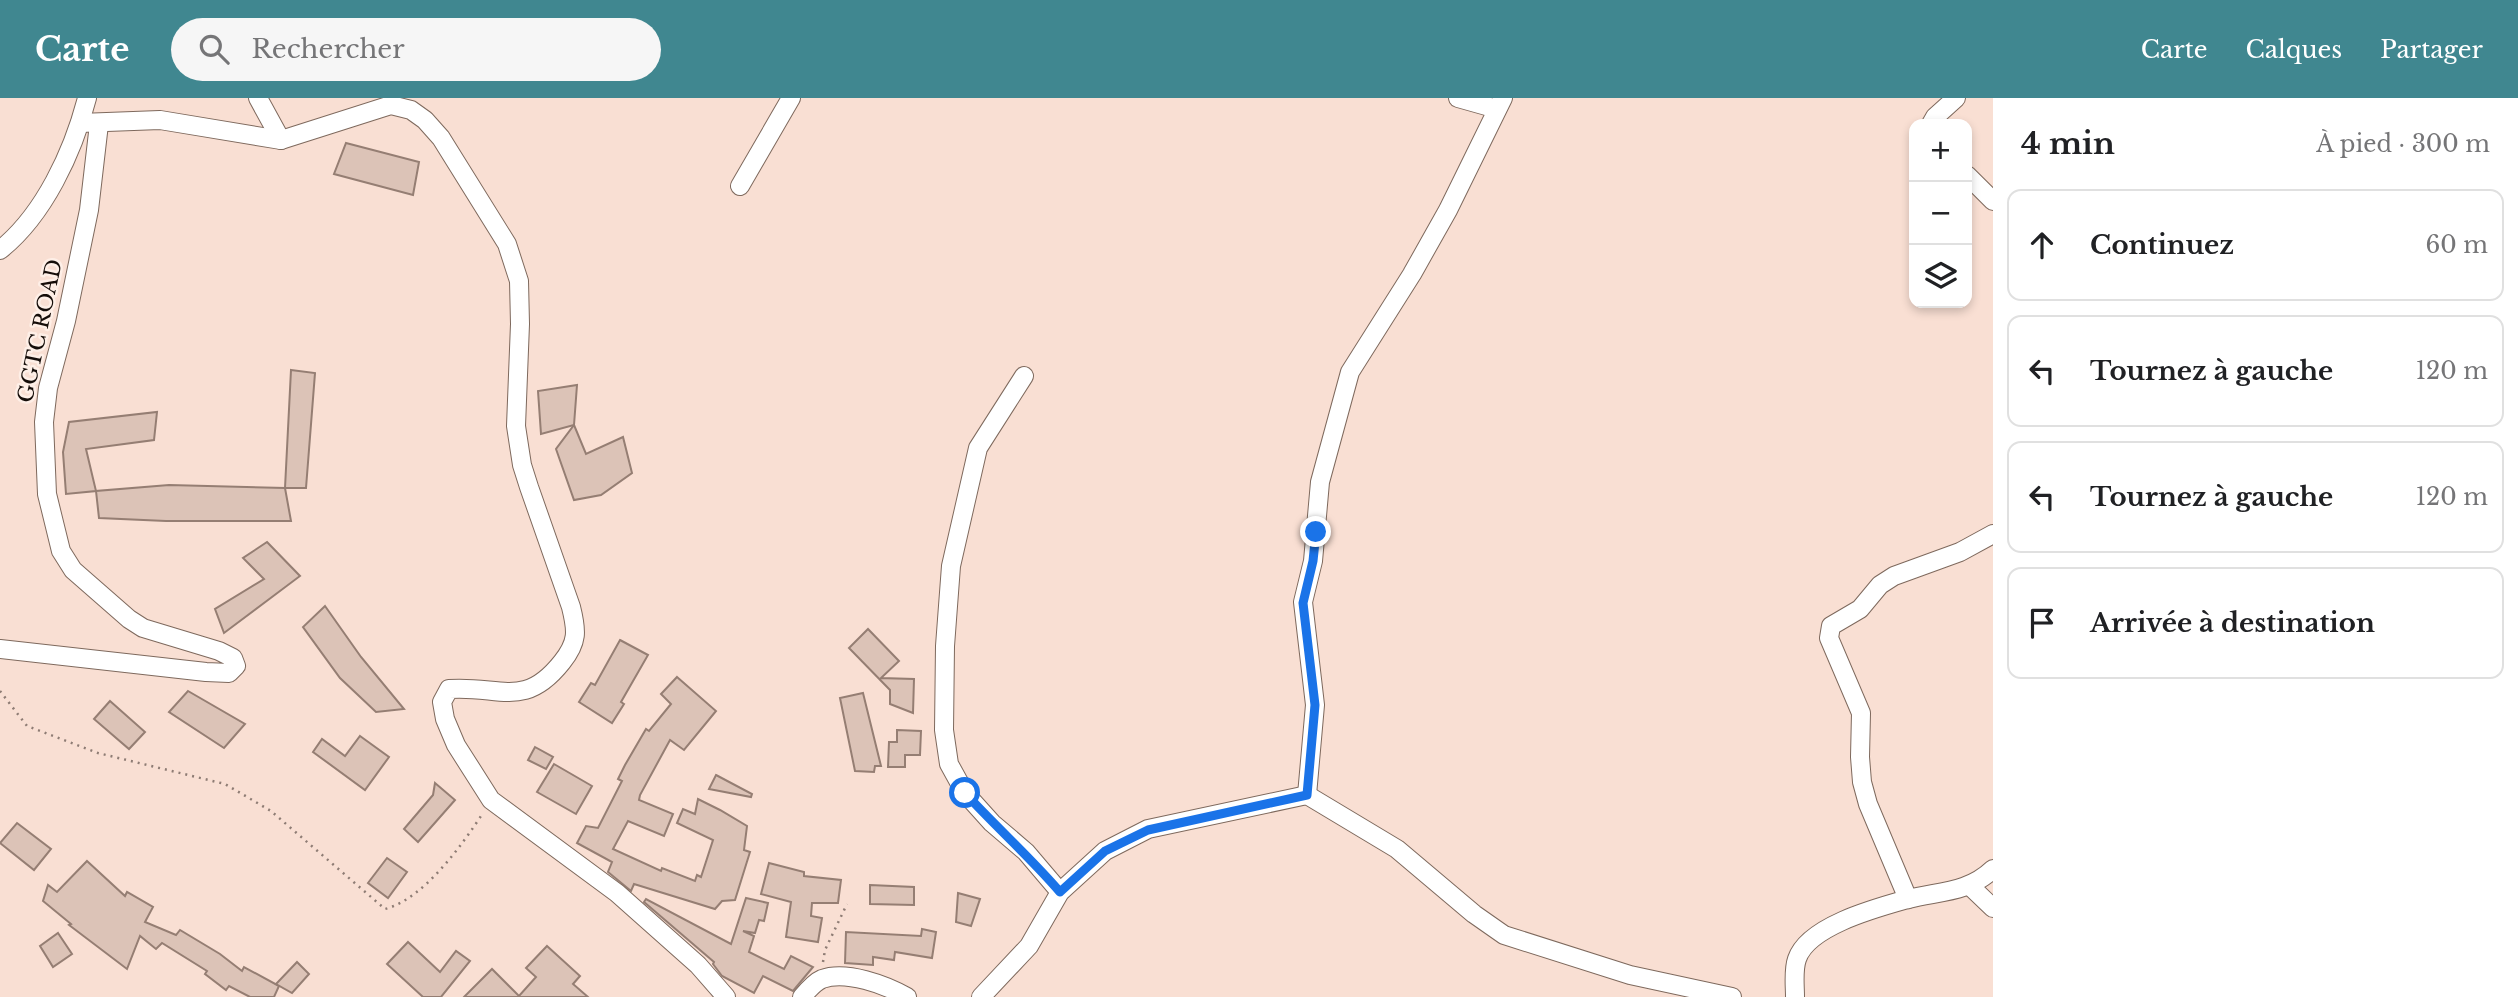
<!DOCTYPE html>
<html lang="fr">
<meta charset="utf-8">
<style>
body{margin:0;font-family:"Libre Baskerville",serif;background:#f6f6f6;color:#202124}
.controls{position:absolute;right:21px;top:21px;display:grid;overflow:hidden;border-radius:14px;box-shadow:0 4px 10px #0003}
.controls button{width:63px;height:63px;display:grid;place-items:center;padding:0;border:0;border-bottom:2px solid #e0e0e0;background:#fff;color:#202124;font:35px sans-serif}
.stop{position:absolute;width:21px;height:21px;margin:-16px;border:5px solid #1a73e8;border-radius:50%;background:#fff}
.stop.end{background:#1a73e8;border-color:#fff;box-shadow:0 2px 7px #0008}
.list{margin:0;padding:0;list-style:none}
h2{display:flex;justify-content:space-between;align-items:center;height:91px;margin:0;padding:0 28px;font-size:30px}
h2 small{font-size:23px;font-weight:400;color:#757577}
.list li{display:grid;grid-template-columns:46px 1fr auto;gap:21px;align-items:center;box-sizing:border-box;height:112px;margin:0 14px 14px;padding:0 14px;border:2px solid #e0e0e0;border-radius:14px}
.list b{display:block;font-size:26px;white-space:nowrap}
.list em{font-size:23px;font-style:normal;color:#757577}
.icon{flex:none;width:38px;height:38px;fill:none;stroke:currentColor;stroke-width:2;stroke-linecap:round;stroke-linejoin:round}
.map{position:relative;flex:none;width:1993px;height:899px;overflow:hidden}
header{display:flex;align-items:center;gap:42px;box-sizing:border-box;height:98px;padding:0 35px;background:#408790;color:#fff}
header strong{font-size:33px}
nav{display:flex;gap:38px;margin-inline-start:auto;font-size:24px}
.search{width:490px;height:63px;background:#f6f6f6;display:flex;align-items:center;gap:18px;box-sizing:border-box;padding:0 24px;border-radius:38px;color:#757577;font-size:26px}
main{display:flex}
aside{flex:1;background:#fff}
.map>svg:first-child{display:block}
.building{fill:#dcc3b7;stroke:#957e73;stroke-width:2}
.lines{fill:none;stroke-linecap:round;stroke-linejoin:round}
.minor-casing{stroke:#7e695d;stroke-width:20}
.path{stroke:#8e7c74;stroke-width:2.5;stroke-dasharray:2 5;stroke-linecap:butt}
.minor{stroke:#fff;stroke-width:18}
.route{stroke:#1a73e8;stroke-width:9}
.labels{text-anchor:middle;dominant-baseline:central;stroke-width:5;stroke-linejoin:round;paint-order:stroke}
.street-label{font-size:21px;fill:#150d09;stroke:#feefe7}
</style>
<header>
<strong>Carte</strong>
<div class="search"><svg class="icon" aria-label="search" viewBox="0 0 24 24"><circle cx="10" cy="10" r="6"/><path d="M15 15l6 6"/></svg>Rechercher</div>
<nav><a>Carte</a><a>Calques</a><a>Partager</a></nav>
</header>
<main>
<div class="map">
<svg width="1993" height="899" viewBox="0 0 1993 899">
<rect width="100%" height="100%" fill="#f9dfd3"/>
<g class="building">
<path d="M346 45 419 64 413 97 334 76Z"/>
<path d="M291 272 315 275 306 390H285Z"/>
<path d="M577 287 574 327 541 336 538 293Z"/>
<path d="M157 314 154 342 86 351 96 393 66 396 63 354 69 324Z"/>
<path d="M574 327 586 356 623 339 632 375 601 397 574 402 556 351Z"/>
<path d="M169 387 285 390 291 423H166L99 420 96 393Z"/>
<path d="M267 444 300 478 224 535 215 511 264 481 243 460Z"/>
<path d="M325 508 361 559 404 611 376 614 340 580 303 529Z"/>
<path d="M868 531 899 563 881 580 914 581 913 615 890 606V592L849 550Z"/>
<path d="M620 542 648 557 621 604 624 606 612 625 579 604 591 585 595 587Z"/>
<path d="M677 579 716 613 684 652 670 642 640 697 639 702 673 716 664 738 628 723 613 751 661 773 662 770 695 783 697 777 701 779 713 742 677 725 683 711 695 716 698 701 720 712 747 728 744 752 750 754 735 802 722 803 715 811 634 786 631 793 608 774 612 764 577 745 586 728 598 730 622 683 618 681 625 667 646 631 649 633 671 606 661 596Z"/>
<path d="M188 593 245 626 224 650 169 614Z"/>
<path d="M863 595 881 668H875L874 674 855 673 840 600Z"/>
<path d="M110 603 145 634 129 651 94 621Z"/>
<path d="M897 632 921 633 920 657H905V669H888L889 644H897Z"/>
<path d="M360 638 389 659 365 692 313 654 322 641 345 658Z"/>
<path d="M535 649 553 659 546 671 528 662Z"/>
<path d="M554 666 592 688 576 716 537 694Z"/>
<path d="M716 677 752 696 751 699 709 691Z"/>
<path d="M435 685 455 702 418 744 404 731 433 697Z"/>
<path d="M17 725 51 751 34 772 0 745Z"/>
<path d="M387 760 407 774 388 800 368 785Z"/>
<path d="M87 763 125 798 127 794 153 809 145 824 176 837 180 832 220 856 242 873 244 869 279 888 274 899H250L229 888 226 892 205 876 207 873 162 845 156 851 140 838 127 871 69 827 71 826 43 803 48 787 57 794Z"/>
<path d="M769 765 804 774V778L841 782 838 805H812L811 818 822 820 818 844 786 839 791 804 761 796Z"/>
<path d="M870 787 914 789V807L870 806Z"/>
<path d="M958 795 980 801 971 828 956 824Z"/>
<path d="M746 800 768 805 764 823 759 822 755 835 743 833 754 838 749 854 784 871 791 858 813 869 793 893 763 878 754 895 722 878 713 866 714 864 644 804 646 801 731 846Z"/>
<path d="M922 831 936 834 932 860 895 854 894 862 873 859V867L845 865 846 834 921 838Z"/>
<path d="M58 835 72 856 53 869 40 848Z"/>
<path d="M408 844 440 874 456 853 470 863 441 899H423L387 866Z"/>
<path d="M547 848 580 878 573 886 588 899H464L492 871 519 898 536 879 526 870Z"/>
<path d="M297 864 309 876 292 895 276 886Z"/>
</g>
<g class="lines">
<defs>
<g id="minor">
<path d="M258 0 281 42"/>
<path d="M1458 0 1497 11"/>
<path d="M80 25 160 22 281 42 391 7 411 12 425 22 441 40 507 146 519 183 520 226 516 328 522 367 529 389 571 509C577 533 578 544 562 564 524 612 500 587 449 591L442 604 445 621 456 647 491 702 617 795 698 867 726 899"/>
<path d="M1931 26 1935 19 1956 0"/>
<path d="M1967 77 1993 103"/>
<path d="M740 88 791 0"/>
<path d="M0 152C44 117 73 54 87 0"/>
<path d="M1024 278 978 350 951 468 945 548 944 632 949 666 965 695 992 725 1026 754 1060 794"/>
<path d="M0 551 206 574 229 575 236 568 233 560 219 553 143 530 129 521 73 472 61 453 47 396 44 324 48 290 66 223 89 112 99 26"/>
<path d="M1307 697 1315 607 1303 504 1313 463 1320 384 1350 274 1412 176 1448 112 1503 0"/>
<path d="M1970 788 1993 810"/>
<path d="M1908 801 1868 706 1862 684 1860 659 1861 615 1829 540 1831 528 1860 511 1880 487 1894 478 1960 454 1993 436"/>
<path d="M802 899C807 893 815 884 822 881 846 872 886 887 907 899"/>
<path d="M981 899 1029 848 1060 794 1105 753 1148 731 1307 697 1397 751 1474 816 1504 837 1630 877 1732 899"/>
<path d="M1795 899C1795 887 1793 872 1797 861 1808 828 1876 810 1908 801 1939 793 1968 795 1993 771"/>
</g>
</defs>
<use href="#minor" class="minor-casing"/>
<g class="path">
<path d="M0 593 27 628 98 655 225 686 271 713 385 811C424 801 462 747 483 715"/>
<path d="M823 864 825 852 847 806"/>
</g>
<use href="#minor" class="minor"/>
</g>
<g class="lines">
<path class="route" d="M965 695C996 729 1030 759 1060 794L1105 753 1148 732 1307 697 1315 607 1303 505 1313 463 1316 434"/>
</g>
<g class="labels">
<g class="street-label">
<text transform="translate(40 233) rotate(-78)">GGTC ROAD</text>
</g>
</g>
</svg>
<div class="controls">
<button>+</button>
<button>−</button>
<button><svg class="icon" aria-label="layers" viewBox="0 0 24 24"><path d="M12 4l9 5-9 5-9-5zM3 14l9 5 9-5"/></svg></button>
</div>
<div class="stop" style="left:965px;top:695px"></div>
<div class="stop end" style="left:1316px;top:434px"></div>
</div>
<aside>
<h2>4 min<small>À pied · 300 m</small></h2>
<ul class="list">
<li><svg class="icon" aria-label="ahead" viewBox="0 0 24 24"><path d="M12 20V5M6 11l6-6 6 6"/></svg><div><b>Continuez</b></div><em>60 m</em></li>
<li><svg class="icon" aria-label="left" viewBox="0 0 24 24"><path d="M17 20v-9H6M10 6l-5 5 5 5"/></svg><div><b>Tournez à gauche</b></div><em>120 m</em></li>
<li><svg class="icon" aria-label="left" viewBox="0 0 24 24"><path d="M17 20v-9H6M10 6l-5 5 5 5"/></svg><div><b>Tournez à gauche</b></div><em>120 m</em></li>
<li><svg class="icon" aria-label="arrive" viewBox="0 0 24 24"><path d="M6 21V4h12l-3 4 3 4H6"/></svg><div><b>Arrivée à destination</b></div></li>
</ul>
</aside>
</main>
